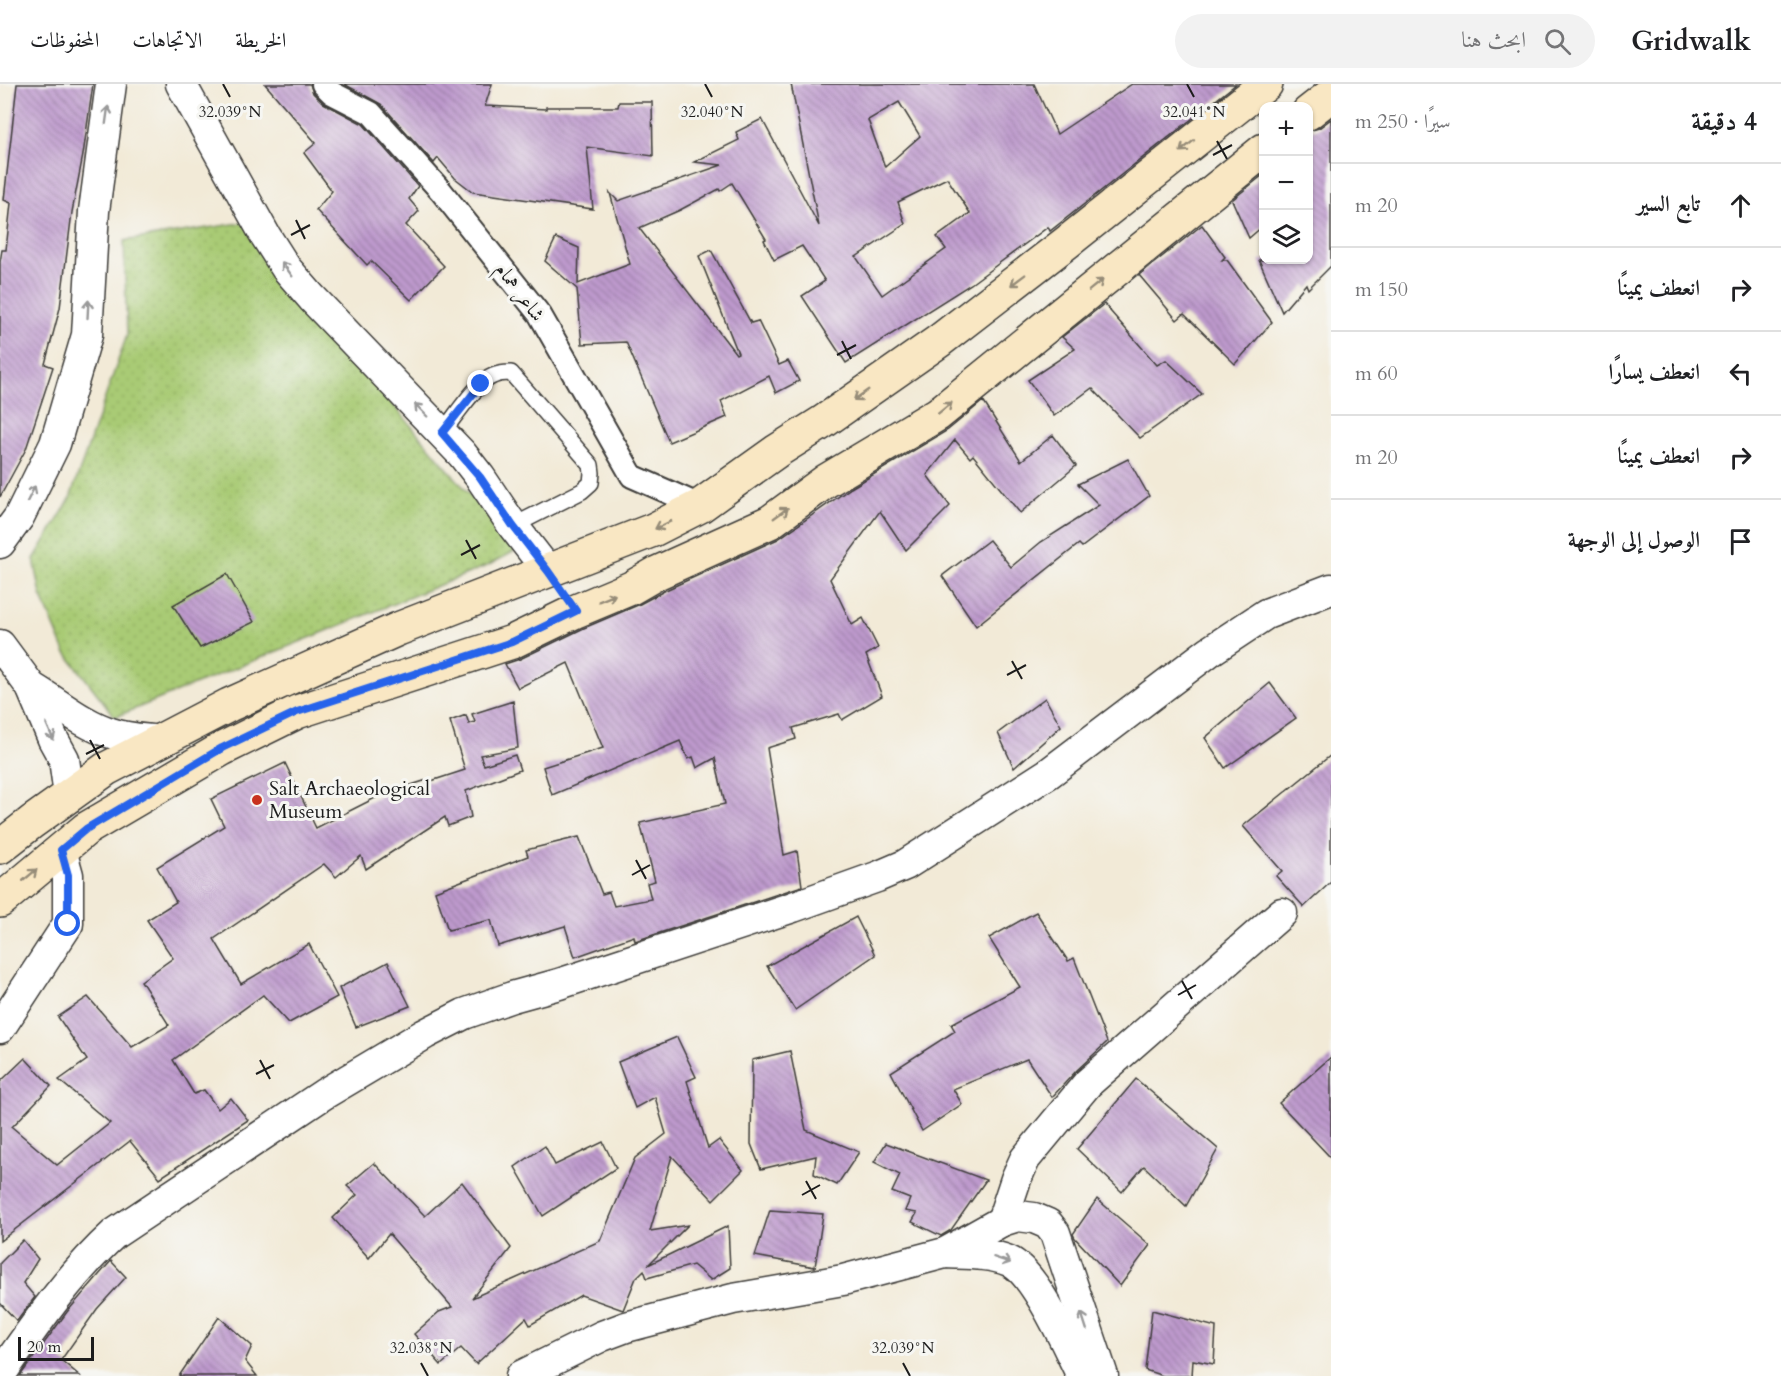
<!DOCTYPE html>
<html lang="ar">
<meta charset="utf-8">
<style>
body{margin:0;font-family:Cardo,Amiri,serif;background:#f2f2f2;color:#202124;direction:rtl}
.controls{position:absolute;right:18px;top:18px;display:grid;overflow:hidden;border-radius:12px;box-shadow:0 2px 4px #0004}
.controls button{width:54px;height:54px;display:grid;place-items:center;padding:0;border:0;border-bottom:2px solid #e0e0e0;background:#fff;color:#202124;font:30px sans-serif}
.scale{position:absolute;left:18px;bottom:15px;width:76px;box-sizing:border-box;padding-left:6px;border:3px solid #1c1c1c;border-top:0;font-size:16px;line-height:21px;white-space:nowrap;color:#1c1c1c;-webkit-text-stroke:4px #f6f6f2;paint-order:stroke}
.stop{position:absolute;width:18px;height:18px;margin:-14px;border:4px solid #2563eb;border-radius:50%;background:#fff}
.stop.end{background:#2563eb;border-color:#fff;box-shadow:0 2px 6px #0008}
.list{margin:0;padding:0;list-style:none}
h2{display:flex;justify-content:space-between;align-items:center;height:78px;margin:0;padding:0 24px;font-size:26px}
h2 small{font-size:20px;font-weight:400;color:#757577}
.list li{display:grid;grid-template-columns:39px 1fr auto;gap:18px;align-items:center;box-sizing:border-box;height:84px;padding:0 24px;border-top:2px solid #e0e0e0}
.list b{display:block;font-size:22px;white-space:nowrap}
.list em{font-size:20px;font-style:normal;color:#757577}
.icon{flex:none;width:33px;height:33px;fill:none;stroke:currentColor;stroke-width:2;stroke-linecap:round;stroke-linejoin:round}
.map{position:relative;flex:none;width:1331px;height:1292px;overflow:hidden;direction:ltr}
header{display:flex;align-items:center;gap:36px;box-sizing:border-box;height:84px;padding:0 30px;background:#fff;border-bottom:2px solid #e0e0e0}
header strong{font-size:28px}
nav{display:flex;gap:33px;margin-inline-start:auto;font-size:21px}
.search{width:420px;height:54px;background:#f2f2f2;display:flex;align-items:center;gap:15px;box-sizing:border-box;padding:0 21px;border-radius:33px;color:#757577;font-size:22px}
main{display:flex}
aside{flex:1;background:#fff}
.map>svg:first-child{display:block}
.green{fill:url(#green-dots);stroke:#627448;stroke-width:1.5}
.building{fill:url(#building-back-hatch);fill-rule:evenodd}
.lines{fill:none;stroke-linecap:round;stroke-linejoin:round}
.service-casing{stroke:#3c3b38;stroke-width:18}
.pedestrian-casing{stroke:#3c3b38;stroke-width:26}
.minor-casing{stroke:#3c3b38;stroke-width:33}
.secondary-casing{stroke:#3c3b38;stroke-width:36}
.service{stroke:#fff;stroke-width:15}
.pedestrian{stroke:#fff;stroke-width:22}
.minor{stroke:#fff;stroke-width:30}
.secondary{stroke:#f9e7c3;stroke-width:33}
.oneway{stroke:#999}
.oneway2{stroke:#968c78}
.route{stroke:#2563eb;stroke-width:8}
.ticks{fill:none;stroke:#1c1c1c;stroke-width:2}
.poi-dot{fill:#c8321e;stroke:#f6f6f2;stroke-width:2}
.labels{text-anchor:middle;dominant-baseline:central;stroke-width:6;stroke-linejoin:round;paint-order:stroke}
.street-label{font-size:20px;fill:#1c1c1c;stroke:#f6f6f2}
.poi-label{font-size:20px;fill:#1c1c1c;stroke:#f6f6f2;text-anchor:start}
.ticks-label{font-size:15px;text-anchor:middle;fill:#1c1c1c;stroke:#f6f6f2;stroke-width:6;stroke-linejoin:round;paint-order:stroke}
</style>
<header>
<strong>Gridwalk</strong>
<div class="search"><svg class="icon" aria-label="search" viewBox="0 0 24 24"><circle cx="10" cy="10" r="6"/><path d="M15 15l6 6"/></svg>ابحث هنا</div>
<nav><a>الخريطة</a><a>الاتجاهات</a><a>المحفوظات</a></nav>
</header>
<main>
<aside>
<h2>4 دقيقة<small>سيرًا · 250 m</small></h2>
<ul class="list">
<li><svg class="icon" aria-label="ahead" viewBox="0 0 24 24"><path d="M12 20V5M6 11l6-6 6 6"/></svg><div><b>تابع السير</b></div><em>20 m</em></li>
<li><svg class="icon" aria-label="right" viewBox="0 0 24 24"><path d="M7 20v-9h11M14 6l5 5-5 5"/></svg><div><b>انعطف يمينًا</b></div><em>150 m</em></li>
<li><svg class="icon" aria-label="left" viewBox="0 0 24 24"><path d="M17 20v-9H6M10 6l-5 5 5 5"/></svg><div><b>انعطف يسارًا</b></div><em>60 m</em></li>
<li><svg class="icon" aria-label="right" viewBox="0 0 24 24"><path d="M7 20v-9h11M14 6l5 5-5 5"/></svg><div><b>انعطف يمينًا</b></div><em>20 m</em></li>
<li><svg class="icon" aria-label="arrive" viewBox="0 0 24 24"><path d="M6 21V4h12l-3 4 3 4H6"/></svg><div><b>الوصول إلى الوجهة</b></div></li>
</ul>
</aside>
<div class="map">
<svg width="1331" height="1292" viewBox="0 0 1331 1292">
<defs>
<pattern id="green-dots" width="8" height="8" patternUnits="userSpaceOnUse" patternTransform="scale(1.5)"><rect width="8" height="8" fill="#a9cb74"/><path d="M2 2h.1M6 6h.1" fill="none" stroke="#91ae64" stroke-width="1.8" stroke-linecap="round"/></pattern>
<pattern id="building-back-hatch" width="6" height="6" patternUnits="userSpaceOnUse" patternTransform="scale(1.5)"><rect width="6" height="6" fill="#be9acd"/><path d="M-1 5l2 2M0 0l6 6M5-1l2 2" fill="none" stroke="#9a7da6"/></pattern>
</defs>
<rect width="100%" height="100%" fill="#f6f6f2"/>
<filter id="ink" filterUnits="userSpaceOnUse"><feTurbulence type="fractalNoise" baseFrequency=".0167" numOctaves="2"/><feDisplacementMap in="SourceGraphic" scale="12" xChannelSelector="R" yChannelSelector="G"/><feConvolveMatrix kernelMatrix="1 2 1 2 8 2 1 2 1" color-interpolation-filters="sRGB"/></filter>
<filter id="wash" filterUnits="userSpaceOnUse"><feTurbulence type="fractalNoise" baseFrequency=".008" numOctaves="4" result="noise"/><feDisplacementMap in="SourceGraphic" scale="24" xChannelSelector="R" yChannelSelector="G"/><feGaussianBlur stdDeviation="1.35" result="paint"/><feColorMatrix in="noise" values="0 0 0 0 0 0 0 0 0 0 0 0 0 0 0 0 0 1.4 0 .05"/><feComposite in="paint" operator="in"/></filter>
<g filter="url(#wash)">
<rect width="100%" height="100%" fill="#f2ead7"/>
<path class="green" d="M246 138 379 304 517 466 489 481 115 633 65 568 41 511 34 475 69 417 127 251 124 157Z"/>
<g id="blocks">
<g class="building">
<path d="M17 0H93L83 71 72 128 60 224 45 280 53 283 26 365 0 413V178L2 166H6L11 119 4 116Z"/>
<path d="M265 0H310L313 9 323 19 363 40 418 102 409 115 419 127 406 141 444 182 411 216 371 177 367 181 316 126 332 107 304 69 316 59Z"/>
<path d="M344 0H492L485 22 546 25V23H618L619 18H652L653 72 587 63 593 125 473 108 455 94 438 74 434 79 381 20Z"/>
<path d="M791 0H1034L1057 50 1132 0H1236L1050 147 1048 143 971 200 846 279 802 212 825 197 802 162 774 176 764 156 766 155 732 99 720 107 719 105 680 126 639 144 736 270 738 269 699 172 711 166 751 239 758 237 779 281 788 277 799 297 776 309 769 292 721 317 727 333 669 358 626 258 582 260 577 205 545 177 556 154 579 164 578 200 630 180 610 109 618 117 722 81 694 78 739 56 736 48 762 35 819 142ZM899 18 920 52 885 83 868 36ZM947 94 970 129 937 153 946 165 882 211 856 173 905 140 898 118Z"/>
<path d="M1331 35V182L1308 205 1306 200 1282 228 1259 176H1308V47L1319 44Z"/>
<path d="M1263 91V142L1249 154 1232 116Z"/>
<path d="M1202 141 1225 173 1222 176H1227L1272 238 1235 280 1184 230 1177 236 1139 191Z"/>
<path d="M1104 220 1157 281 1166 276 1202 310 1140 354 1092 304 1054 332 1028 296 1075 265 1062 253Z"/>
<path d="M983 317 1021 377 1053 351 1076 382 1020 429 973 371 970 374 955 356 927 391 950 422 906 466 880 427 830 495 852 541 863 534 878 564 866 571 882 612 842 636 839 630 793 644 796 655 767 664 784 771 797 767 802 802 635 857 634 852 575 873 565 842 498 862 491 836 448 846 435 807 528 772 526 766 579 753 602 810 609 808 614 822 651 815 647 799 655 797 640 739 725 720 715 674 697 684 693 673 688 675 680 657 552 711 543 683 603 664 568 579 518 604 505 580 520 575 584 544 638 521 666 506 778 455 851 404 948 346Z"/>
<path d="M1128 375 1149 412 1082 463 1079 460 976 542 942 492 989 456 1011 483 1041 458 1099 421 1078 400Z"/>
<path d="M227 490 254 538 200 564 173 521Z"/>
<path d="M1270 599 1296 634 1225 684 1205 654Z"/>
<path d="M1045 614 1061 642 1014 684 998 649Z"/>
<path d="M513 617 518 664 480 671 484 681 515 671 520 686 466 707 471 733 448 742 445 733 366 785 361 772 336 793 324 780 214 855 241 900 309 860 337 913 289 939 263 911 173 976 194 1010 204 1006 218 1025 231 1014 248 1036 160 1094 130 1057 0 1157V998L25 974 51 1002 12 1043 57 1081 110 1039 59 996 87 976 58 933 88 913 132 963 169 941 141 897 173 874 147 836 176 818 157 783 224 742 211 715 285 679 316 744 383 710 427 696 428 698 465 686 450 637 466 631 469 640 475 638 472 630Z"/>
<path d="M1331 671V798L1304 823 1276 792 1282 787 1243 742Z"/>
<path d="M1036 828 1068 877 1074 874 1107 958 1077 986 1052 1013 1027 975 953 1005 962 1020 922 1047 891 988 955 947 951 940 1020 903 989 854Z"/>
<path d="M856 833 875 871 795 926 767 882Z"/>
<path d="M388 878 410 922 356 943 339 904Z"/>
<path d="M677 953 696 993 687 997 708 1064 719 1056 743 1086 713 1116 672 1072 650 1147 688 1141 648 1181 728 1142 730 1184 711 1196 693 1181 647 1194 644 1186 636 1194 623 1226 581 1211 530 1241 526 1234 476 1280 461 1264 441 1281 414 1250 439 1228 452 1223 389 1150 369 1174 333 1134 357 1111 347 1102 374 1079 425 1132 462 1098 511 1164 472 1214 600 1157 635 1074 666 1050 655 1013 635 1024 618 978Z"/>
<path d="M790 967 806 1046 859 1068 837 1101 814 1090 816 1072 761 1085 751 1060 752 976Z"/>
<path d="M1331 973V1074L1279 1019Z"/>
<path d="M1136 995 1218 1065 1186 1122 1144 1082 1122 1108 1077 1065Z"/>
<path d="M603 1058 616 1084 543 1132 515 1083 545 1062 555 1081Z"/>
<path d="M886 1059 986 1096 951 1146 941 1152 912 1138 917 1129 905 1127 910 1115 892 1108 900 1091 874 1078Z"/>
<path d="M1097 1115 1150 1161 1120 1202 1075 1154 1073 1150Z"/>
<path d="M770 1126 823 1130 815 1183 755 1172Z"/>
<path d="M23 1156 38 1175 23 1199 35 1213 17 1237 0 1219V1179Z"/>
<path d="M111 1177 126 1193 97 1225 61 1276 80 1292H20L67 1228Z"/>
<path d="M1152 1226 1216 1243 1214 1280 1193 1276 1192 1292H1163L1145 1286Z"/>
<path d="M219 1233 252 1262 245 1277 257 1292H179Z"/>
</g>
</g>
</g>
<g filter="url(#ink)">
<use href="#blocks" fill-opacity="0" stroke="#3c3b38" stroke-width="1.5"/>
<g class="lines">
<defs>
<path id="service" d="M442 349C454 334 477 298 493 292 499 289 505 289 511 289L591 381 592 389 591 399 582 407 513 442"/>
<path id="pedestrian" d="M323 0 332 9 371 29 441 107 540 231 632 392 700 422"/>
<g id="minor">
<path d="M181 0 265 151 286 184 312 214 462 370 480 393 513 442 548 487"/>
<path d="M0 459 19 433 55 360 87 251 94 127 111 0"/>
<path d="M0 561 31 603 53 655 64 675 69 711"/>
<path d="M31 603C57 618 82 640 111 649 127 655 145 655 162 657"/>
<path d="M0 944 68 840V791L61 766"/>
<path d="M1002 1137 1016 1095 1025 1075 1088 999 1282 829"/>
<path d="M945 1169C965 1170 990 1169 1009 1177 1036 1189 1068 1264 1082 1292"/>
<path d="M0 1291C35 1241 69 1191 114 1150L324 1010 425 950 464 930 512 913 559 900 793 823 877 793 905 781 1049 689 1210 567 1266 530 1331 505"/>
<path d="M521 1292 602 1252 626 1243 733 1215 843 1196 945 1169 1002 1137 1018 1132 1034 1134 1048 1140 1055 1149 1103 1292"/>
</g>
<g id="secondary">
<path d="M1308 29 1331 11"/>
<path d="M0 763 32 738 106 685 229 621 398 545 653 446 700 422 777 367 823 338 939 257 1066 159 1266 0"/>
<path d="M0 817 86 745 222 665 297 628 512 558 576 527 631 504 657 489 770 438 826 397 938 330 1264 66"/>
</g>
</defs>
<use href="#service" class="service-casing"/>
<use href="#pedestrian" class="pedestrian-casing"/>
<use href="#minor" class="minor-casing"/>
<use href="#secondary" class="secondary-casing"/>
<use href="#service" class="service"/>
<use href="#pedestrian" class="pedestrian"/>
<use href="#minor" class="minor"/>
<use href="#secondary" class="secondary"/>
</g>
<defs><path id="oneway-shaft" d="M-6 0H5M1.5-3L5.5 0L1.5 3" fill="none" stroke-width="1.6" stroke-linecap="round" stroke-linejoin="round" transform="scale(1.5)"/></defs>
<g class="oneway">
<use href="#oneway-shaft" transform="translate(107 31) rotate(-82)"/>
<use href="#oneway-shaft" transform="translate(287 185) rotate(-126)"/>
<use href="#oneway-shaft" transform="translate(88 225) rotate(-87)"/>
<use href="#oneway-shaft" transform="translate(421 326) rotate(-134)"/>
<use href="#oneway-shaft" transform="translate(31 410) rotate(-63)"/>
<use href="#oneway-shaft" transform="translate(50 648) rotate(66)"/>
<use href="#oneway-shaft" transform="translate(1002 1176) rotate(18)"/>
<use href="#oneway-shaft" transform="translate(1084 1237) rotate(-108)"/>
</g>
<g class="oneway2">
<use href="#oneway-shaft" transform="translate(1187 62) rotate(141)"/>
<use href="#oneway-shaft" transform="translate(1018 196) rotate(143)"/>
<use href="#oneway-shaft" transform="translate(1096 201) rotate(-39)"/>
<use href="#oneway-shaft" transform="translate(861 311) rotate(145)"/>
<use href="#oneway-shaft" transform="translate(945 324) rotate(-39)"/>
<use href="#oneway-shaft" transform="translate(781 429) rotate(-36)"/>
<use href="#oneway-shaft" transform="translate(663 441) rotate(154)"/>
<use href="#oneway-shaft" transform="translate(607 514) rotate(-22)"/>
<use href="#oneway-shaft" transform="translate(30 791) rotate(-40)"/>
</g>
</g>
<g class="lines" filter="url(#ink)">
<path class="route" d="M68 840V791L61 766 86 745 222 664 297 628 512 558 576 527 548 487 513 442 480 393 442 349 481 300"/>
</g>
<path class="ticks" d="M223 0 230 13M705 0 712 13M1187 0 1194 13M1217 57 1227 75M1213 71 1232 61M296 136 305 155M291 151 310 141M842 257 851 275M837 271 856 261M466 456 476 475M461 471 480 461M1012 577 1022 595M1007 591 1026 581M90 656 100 675M86 670 104 661M636 776 646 795M632 791 650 781M1182 897 1192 915M1178 911 1196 901M260 976 270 995M256 990 274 981M806 1097 816 1115M802 1111 820 1101M421 1279 428 1292M903 1279 910 1292"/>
<circle class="poi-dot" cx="257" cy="716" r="6"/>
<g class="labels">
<g class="street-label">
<text transform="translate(520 208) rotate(53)">شاعر همام</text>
</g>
<g class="poi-label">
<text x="269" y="704">Salt Archaeological<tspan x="269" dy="23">Museum</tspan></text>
</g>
</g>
<g class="ticks-label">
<text x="230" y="33">32.039°N</text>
<text x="712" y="33">32.040°N</text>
<text x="1194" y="33">32.041°N</text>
<text x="421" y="1269">32.038°N</text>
<text x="903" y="1269">32.039°N</text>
</g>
</svg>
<div class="controls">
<button>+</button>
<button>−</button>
<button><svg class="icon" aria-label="layers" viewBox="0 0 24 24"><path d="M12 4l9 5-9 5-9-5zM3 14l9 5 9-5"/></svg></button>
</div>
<div class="scale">20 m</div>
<div class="stop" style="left:68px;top:840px"></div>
<div class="stop end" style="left:481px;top:300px"></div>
</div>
</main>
